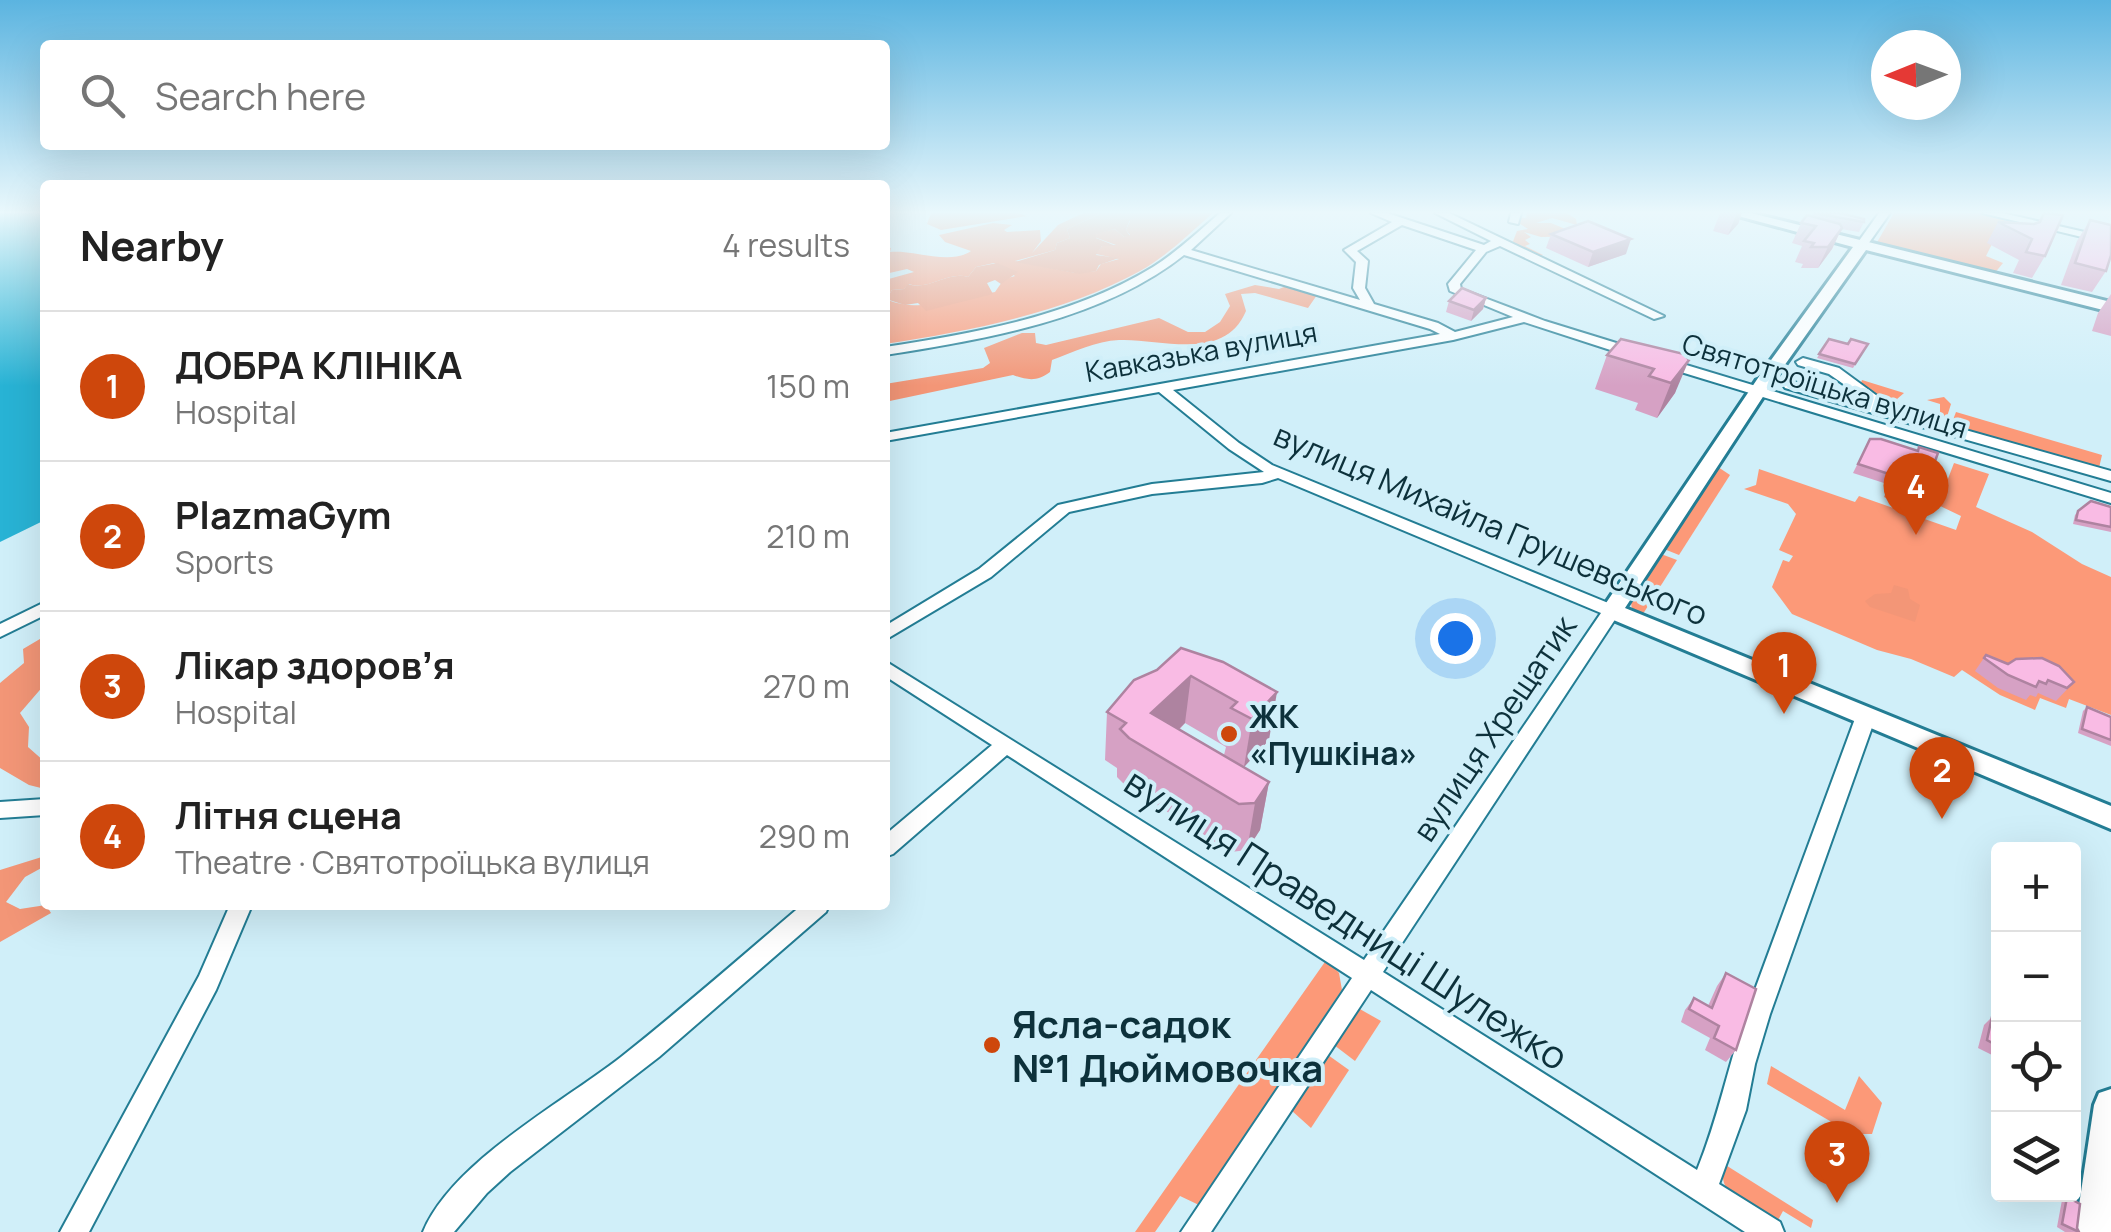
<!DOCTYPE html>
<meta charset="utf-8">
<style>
body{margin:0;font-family:Manrope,sans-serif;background:#f2f2f2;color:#222}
.controls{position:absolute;right:30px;bottom:30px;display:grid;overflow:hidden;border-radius:10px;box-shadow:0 10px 40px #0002}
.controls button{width:90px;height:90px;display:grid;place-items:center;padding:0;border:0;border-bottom:2px solid #e0e0e0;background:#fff;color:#222;font:50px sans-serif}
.compass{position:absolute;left:1871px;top:30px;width:90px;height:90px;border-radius:50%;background:#fff;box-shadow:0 10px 40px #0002;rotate:269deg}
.you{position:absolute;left:1455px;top:638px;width:35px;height:35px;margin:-25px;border:8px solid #fff;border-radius:50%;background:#1a73e8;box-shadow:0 0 0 15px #1a73e833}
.badge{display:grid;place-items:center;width:65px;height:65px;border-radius:50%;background:#ce470c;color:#fff;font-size:32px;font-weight:700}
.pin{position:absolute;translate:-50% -82px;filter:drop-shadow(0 2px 5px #0008)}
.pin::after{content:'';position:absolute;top:52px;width:35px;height:30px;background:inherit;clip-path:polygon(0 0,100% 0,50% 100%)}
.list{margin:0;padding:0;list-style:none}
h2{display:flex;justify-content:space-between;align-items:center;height:130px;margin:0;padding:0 40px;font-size:42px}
h2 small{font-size:32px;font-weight:400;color:#767676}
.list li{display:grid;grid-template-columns:65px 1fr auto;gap:30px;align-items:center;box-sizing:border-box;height:150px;padding:0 40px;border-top:2px solid #e0e0e0}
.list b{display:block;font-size:38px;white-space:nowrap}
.list p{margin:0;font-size:32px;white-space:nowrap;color:#767676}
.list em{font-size:32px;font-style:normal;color:#767676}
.icon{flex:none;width:55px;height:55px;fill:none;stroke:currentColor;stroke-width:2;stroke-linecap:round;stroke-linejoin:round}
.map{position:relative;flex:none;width:2111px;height:1232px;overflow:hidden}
.search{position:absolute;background:#fff;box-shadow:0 10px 40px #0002;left:40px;top:40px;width:850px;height:110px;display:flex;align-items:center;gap:25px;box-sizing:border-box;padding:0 35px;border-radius:10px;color:#767676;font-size:38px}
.panel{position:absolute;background:#fff;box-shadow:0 10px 40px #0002;left:40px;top:180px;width:850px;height:730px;border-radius:10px}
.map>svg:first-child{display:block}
.green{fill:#fc9978;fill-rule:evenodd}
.forest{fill:#f39677}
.water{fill:#28b3d5}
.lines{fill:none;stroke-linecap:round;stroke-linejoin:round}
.minor-casing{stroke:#237d94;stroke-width:4}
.major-casing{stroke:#237d94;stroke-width:6}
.minor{fill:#fff;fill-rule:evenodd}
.major{fill:#fff;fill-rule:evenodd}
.wall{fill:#d6a1c4}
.shaded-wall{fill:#ae83a0}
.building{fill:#f9bbe4;stroke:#ae83a0;stroke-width:2.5}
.poi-dot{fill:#ce470c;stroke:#d0eff9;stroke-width:4}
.labels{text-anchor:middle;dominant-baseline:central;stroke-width:8;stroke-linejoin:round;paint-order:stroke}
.far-street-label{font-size:28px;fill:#0d313b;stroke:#d0eff9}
.street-label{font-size:32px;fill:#0d313b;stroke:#d0eff9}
.poi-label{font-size:32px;font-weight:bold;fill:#0d313b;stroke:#d0eff9;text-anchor:start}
.near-street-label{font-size:38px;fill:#0d313b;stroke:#d0eff9}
.near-poi-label{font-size:38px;font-weight:bold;fill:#0d313b;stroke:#d0eff9;text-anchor:start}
</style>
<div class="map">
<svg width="2111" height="1232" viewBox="0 0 2111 1232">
<rect width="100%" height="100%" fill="#d0eff9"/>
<g class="green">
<path d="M1083 213H1102L1067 229 1070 238 1057 243 1055 250 1015 261 1076 273 1096 271 1101 264 1119 259 1096 254 1102 246 1116 245 1094 237 1097 233 1115 229 1124 237 1130 235 1126 230 1130 221 1121 213H1213C1190 233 1167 256 1140 271 1064 313 969 331 885 344V280L914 272 907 269 885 274V247L891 248 890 252C914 249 949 266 971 251L945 242 939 235 993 223 1012 225 1004 230 1007 232 1040 230 1041 241 1032 253 1058 225ZM994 263 1015 276 1004 279 995 292C963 298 917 314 886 299L892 290 904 289 909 284C929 291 948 271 968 277L976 267Z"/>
<path d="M1527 213H1567L1576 219 1577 225 1552 218 1536 223H1551L1582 236 1541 237 1524 232 1531 237 1525 240 1530 244 1525 246 1543 255 1540 256 1512 244 1517 231 1528 229 1517 222V217L1526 218Z"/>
<path d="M1894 213H1978L2022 225 1998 232 1986 256 2003 263 1994 274 1876 244Z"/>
<path d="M1862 380 1904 393 1897 399 1899 404 1923 412H1940V404L1927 400 1944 397 1951 404 1945 423 1892 407 1860 385Z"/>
<path d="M1956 412 2102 455 2099 468 1951 425Z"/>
<path d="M1954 463 1989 474 1976 507 2032 532 2082 564 2111 577V715L2069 699 2066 708 2040 698 2035 710 2000 695 1962 670 1954 677 1911 659 1877 650 1792 614 1772 587 1783 560 1789 562 1793 556 1779 550 1796 514 1788 504 1744 489 1756 485 1759 469 1855 502 1859 496 1956 530 1961 516 1938 505Z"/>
<path d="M1718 467 1730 475 1679 555 1664 549Z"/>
<path d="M1929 476 1940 480 1925 511 1909 509 1884 497 1889 484 1921 495Z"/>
<path d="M1661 554 1677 560 1641 617 1632 610 1631 602Z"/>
<path d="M1327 959 1339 973 1342 990 1199 1205 1180 1196 1155 1232H1135Z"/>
<path d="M1358 1008 1381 1021 1355 1061 1334 1045Z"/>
<path d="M1328 1055 1349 1070 1311 1128 1291 1110Z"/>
<path d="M1771 1066 1845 1110 1859 1076 1882 1103 1872 1134H1852L1767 1084Z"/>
<path d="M1724 1164 1813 1220 1811 1228 1783 1211 1777 1222C1752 1207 1715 1198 1724 1164Z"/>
</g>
<g class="forest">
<path d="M931 213H1018L1027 216 941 230 927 224Z"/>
<path d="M1102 213H1122L1130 219 1126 230 1130 236 1124 237 1115 229 1096 234V238L1116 246H1102L1096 255 1119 258 1099 265 1096 271 1080 274 1015 262 1055 250 1057 243 1070 238 1067 229Z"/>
<path d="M997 263 1018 272 1001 284 995 280 987 283 993 294 926 311 918 303 905 305 886 299 892 290 904 289 908 284C929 291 948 271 968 277L976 267Z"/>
<path d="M1255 285 1279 289 1289 285 1317 295 1308 308 1255 293 1241 294 1246 311C1224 363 1160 338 1119 340 1096 341 1073 352 1052 360L1050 372C1037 382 1027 380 1013 375L885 402V384L983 368 990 363 984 348 1022 333H1035L1036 343 1046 345 1159 318 1188 332H1205L1220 322 1230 306 1225 294Z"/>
<path d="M1894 585 1908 589 1910 599 1920 605 1915 622 1870 607 1865 601 1875 594 1891 593Z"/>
<path d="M45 636V684L20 713 29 727 28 747 45 762V789L29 785 0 768V683L24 663 23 649Z"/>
<path d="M45 856V866L25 877 6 902 20 909 46 905 51 913 0 942V870Z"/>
</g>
<path class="water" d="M0 213H45V520L0 542Z"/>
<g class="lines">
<defs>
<g id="minor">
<path d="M1220 213H1231L1191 250 1360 300 1353 288 1356 262 1344 250 1392 222 1371 213H1387L1484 245 1491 241 1435 213H1449L1664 316 1654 319 1500 246 1486 252 1460 284 1461 289 1545 321 1639 350V356H1629L1524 322 1453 340 1173 390 1239 443 1272 465 1618 607 1621 611 1618 615 1383 972 1697 1170C1718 1119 1728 1066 1746 1014L1856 716 1859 711H1873L1876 716 1770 1014 1755 1064 1746 1110 1719 1184 1780 1222 1784 1232H1745L1371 990 1211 1232H1181L1352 978 1007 755 893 854 885 857V835L992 745 885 676V661L1364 960 1601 613 1278 478 1262 483 1152 494 1069 512 991 577 885 640V626L979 569 1058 505 1152 484 1264 472 1229 449 1159 392 885 441V433L1440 334 1430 329 1184 255C1102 320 986 339 885 355V347C976 333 1073 316 1153 267 1177 252 1198 232 1220 213ZM1402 225 1476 250 1448 284 1450 291 1513 317 1455 332 1438 323 1374 304 1365 288 1368 261 1357 251Z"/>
<path d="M1511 213H1521L1518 224 1509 222Z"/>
<path d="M1879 213H1890L1866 247H1858L1856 245Z"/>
<path d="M1982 213H2002L2111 238V244Z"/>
<path d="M1663 358 2111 493V503L1658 365 1656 362Z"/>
<path d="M1803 358 1839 368 1884 401 1882 404H1873L2111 471V481L1785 388 1783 385 1790 381 1872 404 1829 374 1798 365 1796 362Z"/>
<path d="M45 602V615L0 637V624Z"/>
<path d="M45 799V815L0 818V802Z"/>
<path d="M230 905H252L216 990 89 1232H60L199 976Z"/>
<path d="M802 905H829L826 912 659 1057 510 1172 487 1193 454 1232H423C452 1162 562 1103 621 1057 683 1008 742 956 802 905Z"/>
</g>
<g id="major">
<path d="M1727 213H1751L2111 302V312L1866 250 1772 383 1625 608 2111 806V829L1604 616 1601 611 1604 606 1758 378 1853 247Z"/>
<path d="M2111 1089V1232H2075L2094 1105 2099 1093Z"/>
</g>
</defs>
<use href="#minor" class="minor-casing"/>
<use href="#major" class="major-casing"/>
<use href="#minor" class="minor"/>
<use href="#major" class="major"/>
</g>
<g class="wall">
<path d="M1720 213H1742L1738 224 1728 235 1713 231Z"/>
<path d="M1813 213 1864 222 1859 232 1841 229 1832 249 1818 268H1801L1803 264 1795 262 1802 246 1792 243 1801 223 1811 217Z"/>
<path d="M2044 213 2045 256 2032 278 2013 273 2019 260 1987 243 1998 222 2034 224 2038 222Z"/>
<path d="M2090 220 2106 271 2092 292 2061 285 2077 241Z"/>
<path d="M1551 234 1626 254 1588 267 1546 248Z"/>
<path d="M2111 294V336L2092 331 2098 313Z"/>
<path d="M1486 298 1483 309 1471 321 1446 312 1449 301Z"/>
<path d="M1829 339 1848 344H1868L1853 368 1817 358Z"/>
<path d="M1684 354 1675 393 1657 418 1635 410 1638 403 1595 389 1607 355Z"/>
<path d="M1870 439 1926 486 1921 495 1853 473Z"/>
<path d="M2111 507V532L2073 524 2075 515 2078 511Z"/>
<path d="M1986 655 2008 664 2074 682 2056 701 2038 693 2036 697 2030 695 2026 700 1998 688 1975 671Z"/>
<path d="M1223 662 1269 740 1244 767 1224 755 1226 747 1185 723 1179 730 1269 782 1260 830 1247 850 1231 852 1126 786 1117 777V768L1105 760 1107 712Z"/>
<path d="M2087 707 2111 717V746L2078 733 2083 711Z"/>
<path d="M1726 973 1736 1050 1726 1062 1705 1050 1710 1038 1681 1022 1685 1010 1694 998 1708 1006 1717 986Z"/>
<path d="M1992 1017 1998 1020V1058L1978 1048 1984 1025Z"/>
<path d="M2067 1197 2077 1228 2079 1232H2065L2057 1227 2062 1200Z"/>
</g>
<g class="shaded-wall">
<path d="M1737 213H1742L1738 224 1728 235Z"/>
<path d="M1842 228 1832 249 1818 268 1828 247Z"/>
<path d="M1631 239 1626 254 1588 267 1593 252Z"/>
<path d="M1486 298 1483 309 1471 321 1474 310Z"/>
<path d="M1689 360 1675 393 1657 418 1671 383Z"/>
<path d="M1191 676 1185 723 1154 753 1151 713Z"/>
<path d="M1277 692 1269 740 1244 767 1252 719Z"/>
<path d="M1269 782 1260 830 1247 850 1255 803Z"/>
</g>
<g class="building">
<path d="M1814 213H1840L1864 219V222Z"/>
<path d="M2044 213 2063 215 2045 256 2026 252 2032 239 1998 222 2034 224 2040 222Z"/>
<path d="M1807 215 1840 224 1842 228 1828 247H1811L1814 243 1804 241 1816 226 1801 223Z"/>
<path d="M2090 220 2111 225V255L2106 271 2075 263Z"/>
<path d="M1588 221 1631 239 1593 252 1551 234Z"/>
<path d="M1462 288 1486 298 1474 310 1449 301Z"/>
<path d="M1621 339 1684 354 1689 360 1671 383 1649 376 1654 369 1607 355Z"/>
<path d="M1829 339 1848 344 1851 339 1868 344 1855 364 1819 354Z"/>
<path d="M1870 439H1881L1918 451 1919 447 1938 453 1926 486 1858 464Z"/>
<path d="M2091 501 2111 507V527L2076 520 2078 511Z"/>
<path d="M1181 648 1223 662 1277 692 1252 719 1231 708 1237 702 1191 676 1151 713 1269 782 1255 803 1239 804 1129 738 1120 729 1126 723 1107 712 1134 680 1157 670Z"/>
<path d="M1986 655 2008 664 2016 659 2042 658 2059 666 2074 682 2067 688 2048 680 2046 684 2039 681 2036 687 2008 675 1984 658Z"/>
<path d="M2087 707 2111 717V740L2082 729Z"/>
<path d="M1726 973 1756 989 1736 1050 1714 1038 1719 1026 1689 1009 1694 998 1712 1008Z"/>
<path d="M1992 1017 1998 1020V1046L1987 1040Z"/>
<path d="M2067 1197 2080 1204 2077 1228 2079 1232 2062 1224Z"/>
</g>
<linearGradient id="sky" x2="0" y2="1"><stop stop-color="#5bb4e0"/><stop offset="0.55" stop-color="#eaf8fc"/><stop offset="1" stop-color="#eaf8fc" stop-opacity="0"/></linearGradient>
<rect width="2111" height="386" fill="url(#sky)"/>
<g class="poi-dot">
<circle cx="1229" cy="734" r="10"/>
<circle cx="992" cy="1045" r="10"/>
</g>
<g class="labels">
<g class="far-street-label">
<text transform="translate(1201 351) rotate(-10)">Кавказька вулиця</text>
<text transform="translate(1825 385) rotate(17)">Святотроїцька вулиця</text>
</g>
<g class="street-label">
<text transform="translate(1491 524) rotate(23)">вулиця Михайла Грушевського</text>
<text transform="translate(1494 728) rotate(-56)">вулиця Хрещатик</text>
</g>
<g class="poi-label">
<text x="1249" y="716">ЖК<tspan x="1249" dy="37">«Пушкіна»</tspan></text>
</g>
<g class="near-street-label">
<text transform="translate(1347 918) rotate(33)">вулиця Праведниці Шулежко</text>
</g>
<g class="near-poi-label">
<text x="1012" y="1023">Ясла-садок<tspan x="1012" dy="44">№1 Дюймовочка</tspan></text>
</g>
</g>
</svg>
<div class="controls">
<button>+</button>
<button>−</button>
<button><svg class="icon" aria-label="locate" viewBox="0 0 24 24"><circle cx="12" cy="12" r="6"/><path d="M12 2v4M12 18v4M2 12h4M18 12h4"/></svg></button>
<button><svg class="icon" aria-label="layers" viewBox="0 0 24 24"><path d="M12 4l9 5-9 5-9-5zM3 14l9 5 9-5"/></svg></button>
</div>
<svg class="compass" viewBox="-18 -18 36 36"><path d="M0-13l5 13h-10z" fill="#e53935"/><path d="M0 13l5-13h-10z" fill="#767676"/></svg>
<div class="you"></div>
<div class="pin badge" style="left:1784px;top:714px">1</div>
<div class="pin badge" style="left:1942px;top:819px">2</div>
<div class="pin badge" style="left:1837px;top:1203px">3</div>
<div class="pin badge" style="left:1916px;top:535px">4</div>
<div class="search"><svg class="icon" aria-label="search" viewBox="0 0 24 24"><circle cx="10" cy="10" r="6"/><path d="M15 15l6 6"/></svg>Search here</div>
<section class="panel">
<h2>Nearby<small>4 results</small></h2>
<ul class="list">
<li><span class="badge">1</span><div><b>ДОБРА КЛІНІКА</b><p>Hospital</p></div><em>150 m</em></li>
<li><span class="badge">2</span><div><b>PlazmaGym</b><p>Sports</p></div><em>210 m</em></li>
<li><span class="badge">3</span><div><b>Лікар здоровʼя</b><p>Hospital</p></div><em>270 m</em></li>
<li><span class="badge">4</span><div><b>Літня сцена</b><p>Theatre · Святотроїцька вулиця</p></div><em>290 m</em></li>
</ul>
</section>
</div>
